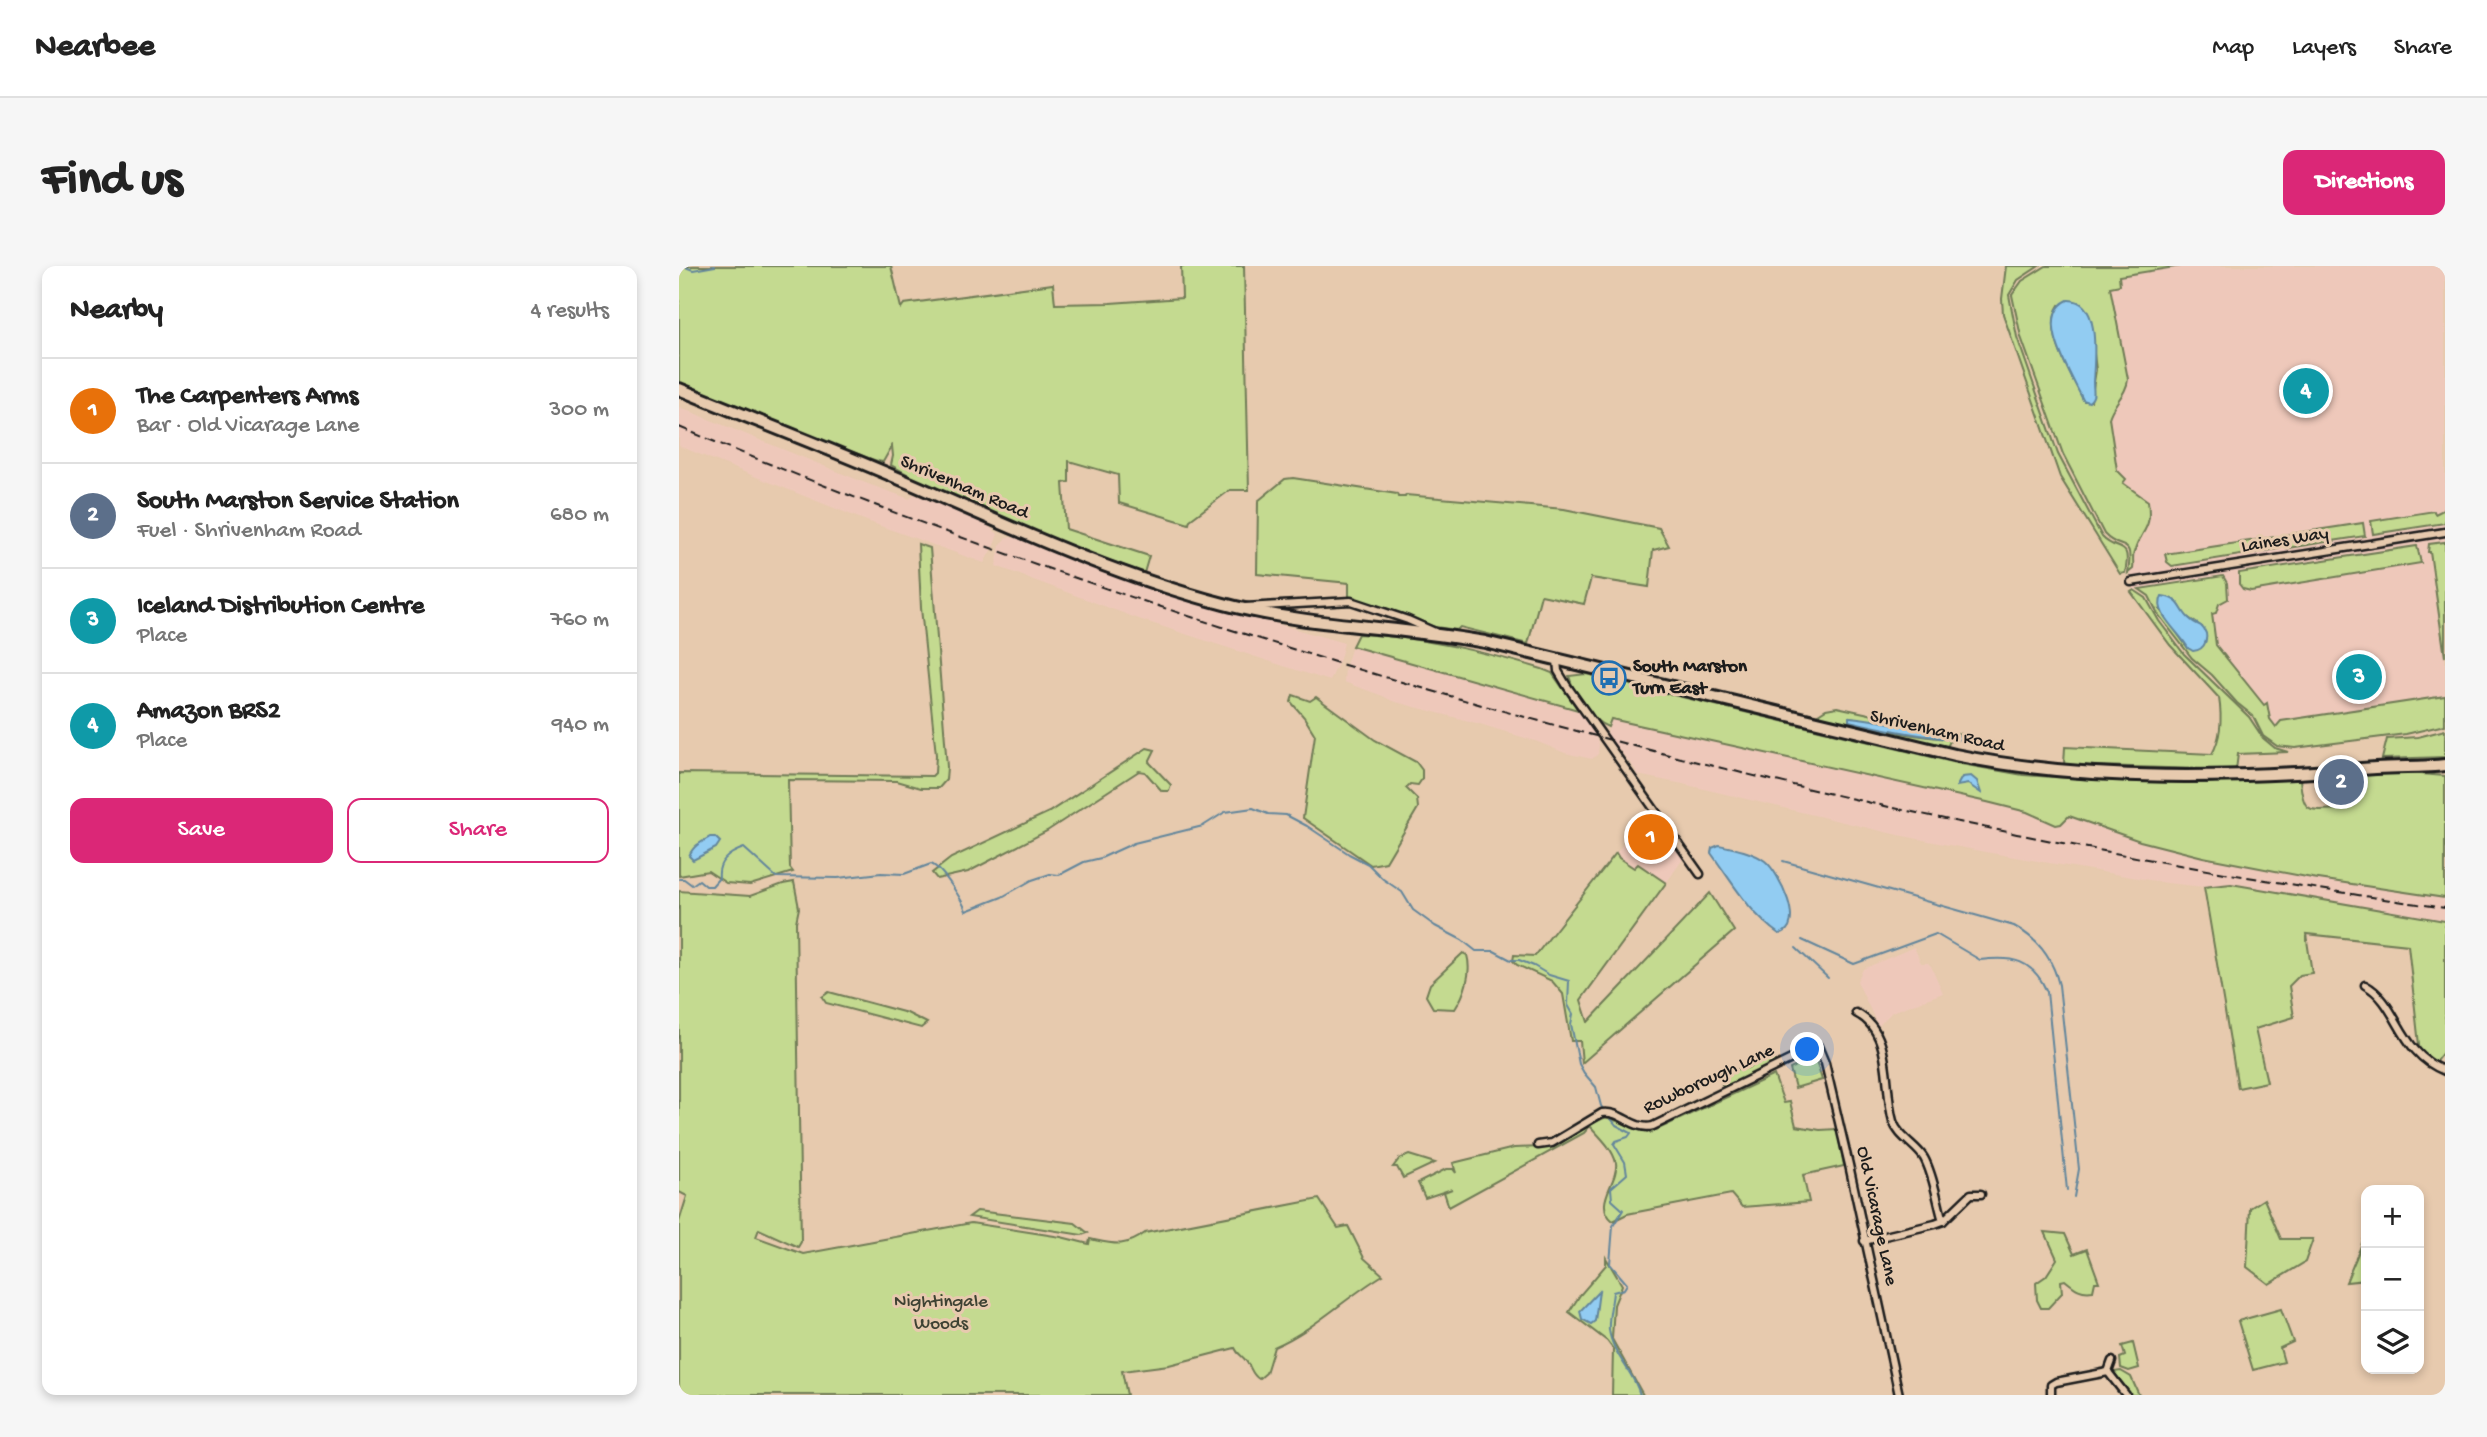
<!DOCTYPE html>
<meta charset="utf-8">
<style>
body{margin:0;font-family:"Gochi Hand",sans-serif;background:#f6f6f6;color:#222}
.controls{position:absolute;right:21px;bottom:21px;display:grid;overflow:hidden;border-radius:14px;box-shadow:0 4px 10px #0003}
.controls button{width:63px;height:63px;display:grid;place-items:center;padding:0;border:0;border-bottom:2px solid #e0e0e0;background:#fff;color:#222;font:35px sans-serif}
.you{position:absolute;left:1129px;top:784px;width:24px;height:24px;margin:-18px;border:5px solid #fff;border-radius:50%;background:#1a73e8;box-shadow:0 0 0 10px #1a73e833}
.badge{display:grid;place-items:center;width:46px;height:46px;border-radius:50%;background:#db2777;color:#fff;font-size:23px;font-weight:700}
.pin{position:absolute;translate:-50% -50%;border:4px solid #fff;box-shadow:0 2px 7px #0006}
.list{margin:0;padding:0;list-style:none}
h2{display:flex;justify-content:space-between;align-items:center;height:91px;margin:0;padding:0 28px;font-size:30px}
h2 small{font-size:23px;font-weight:400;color:#767676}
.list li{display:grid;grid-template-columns:46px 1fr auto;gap:21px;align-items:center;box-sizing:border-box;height:105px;padding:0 28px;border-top:2px solid #e0e0e0}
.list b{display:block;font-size:26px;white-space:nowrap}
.list p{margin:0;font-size:23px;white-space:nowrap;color:#767676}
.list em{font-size:23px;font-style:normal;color:#767676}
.actions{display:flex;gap:14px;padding:21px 28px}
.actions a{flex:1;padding:16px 0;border:2px solid #db2777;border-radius:14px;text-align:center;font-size:24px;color:#db2777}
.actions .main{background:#db2777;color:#fff}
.icon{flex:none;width:38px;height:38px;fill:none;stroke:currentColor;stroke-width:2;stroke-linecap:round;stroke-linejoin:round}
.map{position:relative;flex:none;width:1766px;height:1129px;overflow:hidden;border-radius:14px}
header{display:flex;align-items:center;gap:42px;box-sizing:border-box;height:98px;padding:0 35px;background:#fff;border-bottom:2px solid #e0e0e0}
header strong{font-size:33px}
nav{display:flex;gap:38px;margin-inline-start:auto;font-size:24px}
.intro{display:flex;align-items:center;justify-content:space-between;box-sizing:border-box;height:168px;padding:0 42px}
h1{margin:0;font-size:49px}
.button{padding:18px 32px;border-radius:14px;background:#db2777;color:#fff;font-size:24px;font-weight:700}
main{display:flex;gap:42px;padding:0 42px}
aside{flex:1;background:#fff;border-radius:14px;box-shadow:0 4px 10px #0003}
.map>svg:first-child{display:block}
.built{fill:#eec8ba}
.green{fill:#c4da90;stroke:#707b56;stroke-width:2;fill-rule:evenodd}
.water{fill:#92ccf2;stroke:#63869c;stroke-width:2}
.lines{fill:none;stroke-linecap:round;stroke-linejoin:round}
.stream{stroke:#63869c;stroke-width:2}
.minor-casing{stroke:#1c1c1c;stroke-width:11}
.trunk-casing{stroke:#1c1c1c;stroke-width:16}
.minor{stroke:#e7caae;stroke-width:6}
.trunk{stroke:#e7caae;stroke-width:10}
.rail{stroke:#1c1c1c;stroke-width:2;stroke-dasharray:10 5;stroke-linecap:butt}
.labels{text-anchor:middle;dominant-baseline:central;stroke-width:6;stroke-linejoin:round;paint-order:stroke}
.street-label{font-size:19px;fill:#1c1c1c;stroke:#e7caae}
.poi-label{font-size:19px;font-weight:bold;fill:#1c1c1c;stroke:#e7caae;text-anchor:start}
.park-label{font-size:19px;fill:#3e4233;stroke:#e7caae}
</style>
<header>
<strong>Nearbee</strong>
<nav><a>Map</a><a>Layers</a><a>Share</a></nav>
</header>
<div class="intro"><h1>Find us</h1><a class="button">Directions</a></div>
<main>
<aside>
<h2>Nearby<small>4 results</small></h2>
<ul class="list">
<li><span class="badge" style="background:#e8710a">1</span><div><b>The Carpenters Arms</b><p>Bar · Old Vicarage Lane</p></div><em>300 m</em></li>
<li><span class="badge" style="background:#5c6f8a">2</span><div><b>South Marston Service Station</b><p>Fuel · Shrivenham Road</p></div><em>680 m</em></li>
<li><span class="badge" style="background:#0f9aa8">3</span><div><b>Iceland Distribution Centre</b><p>Place</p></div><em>760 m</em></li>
<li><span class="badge" style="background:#0f9aa8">4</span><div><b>Amazon BRS2</b><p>Place</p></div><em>940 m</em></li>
</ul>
<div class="actions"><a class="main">Save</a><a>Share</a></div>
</aside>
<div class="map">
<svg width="1766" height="1129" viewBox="0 0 1766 1129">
<rect width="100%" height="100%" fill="#e7caae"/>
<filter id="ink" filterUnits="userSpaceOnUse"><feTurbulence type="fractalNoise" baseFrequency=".0143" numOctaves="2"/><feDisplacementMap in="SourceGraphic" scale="14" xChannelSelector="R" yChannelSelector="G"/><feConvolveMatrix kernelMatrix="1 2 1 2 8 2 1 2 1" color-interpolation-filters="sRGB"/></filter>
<g filter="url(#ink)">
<g class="built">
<path d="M1502 0H1766V276L1751 278 1750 286 1766 391V430L1602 455 1597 461 1591 453 1588 437 1585 440 1537 379 1533 348 1536 347 1540 338 1549 333 1548 317 1544 310 1454 324 1451 306 1456 300 1454 288 1470 259 1449 221 1444 217 1447 213 1438 204 1431 160 1430 148 1448 120 1449 113 1430 11Z"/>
<path d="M0 141 189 218 231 233 235 228 307 258 319 268 315 279 305 297 185 254 0 180Z"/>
<path d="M327 271 340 272 443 311 508 332 665 377 661 393 651 415 460 353 317 300 321 280Z"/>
<path d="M673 380 899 444 915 466 920 479 919 488 913 493 886 487 859 476 801 458 713 435 704 430 665 416 666 402Z"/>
<path d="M931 453 1308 536 1348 546 1361 553 1386 555 1390 550 1461 575 1524 591 1633 612 1766 632V655L1553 618 1525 621 1488 617 1306 586 1219 569 1004 518 958 509 956 503 928 469Z"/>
<path d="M971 545 1004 593 987 617 959 598 955 603 940 592 937 587Z"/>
<path d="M1235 681 1242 697H1249L1252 700 1264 727 1213 746 1199 760 1178 715 1184 703Z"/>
</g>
<g class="green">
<path d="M0 0H212L222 42 225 38 374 18 376 38 431 37 503 32 502 0H565L570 224H551L511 254 510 258 440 237 439 209 390 195V216L384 217 387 263 470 290 465 307 358 268 227 212 228 208 212 199 214 190 213 180 204 196C189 194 175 183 161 185L0 119Z"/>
<path d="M1327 0H1360L1339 14 1330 29 1338 71 1379 188 1423 271C1439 288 1453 273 1446 307L1441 308 1381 211 1324 48 1323 33Z"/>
<path d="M1367 0H1502L1440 10 1441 19 1431 21 1449 113C1448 128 1434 137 1430 152L1438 204 1447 213 1444 217 1469 235C1473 264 1464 261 1455 286 1453 291 1455 297 1454 303L1449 307C1455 268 1443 288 1425 268L1384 188 1342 71 1333 29 1343 15ZM1380 39 1411 54 1417 104 1412 135H1405C1393 110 1363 65 1380 39Z"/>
<path d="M614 212 718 228 719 231H726L727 229 885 243 980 262 990 280 974 284 970 321 912 312 905 338 862 329 849 378 781 361 778 364 756 361 670 333V317L578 308 579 235 606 213Z"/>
<path d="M1766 243V257L1694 268 1692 255 1755 245 1756 248Z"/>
<path d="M1684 257 1686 270 1608 282 1605 269Z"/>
<path d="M1597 271 1599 283 1493 300 1488 296 1486 288Z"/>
<path d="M1766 276V391L1751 286H1749L1750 278Z"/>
<path d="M239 278 251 282 268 501 267 514 260 522H242L218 515 109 514 111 602 114 606 71 619 47 617 29 605 0 610V507L253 510 256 507 257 489 242 342Z"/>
<path d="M1738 280 1742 297 1572 325 1564 323 1560 318V307Z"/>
<path d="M1544 310 1548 317 1549 333 1540 338 1537 347 1533 348 1537 379 1585 439 1588 437 1591 453 1597 461 1602 455 1766 430V459L1727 468 1616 482 1598 480 1584 470 1574 450 1558 437 1533 409 1513 392 1479 348 1470 330 1460 323ZM1481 344 1508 351 1523 361 1509 382Z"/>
<path d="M1455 324 1467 332 1480 355 1505 388 1570 451 1584 472 1596 482 1609 486 1559 488 1557 504 1385 499 1386 481 1533 488C1543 470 1543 451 1540 432L1491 379 1452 326Z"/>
<path d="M679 368C743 371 802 385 863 403L873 407 899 444 673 380Z"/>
<path d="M907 408 1282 498 1344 509 1420 514 1529 517 1543 515 1621 513C1624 550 1630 544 1664 543L1680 507 1717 506 1766 510V632L1633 612 1524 591 1461 575 1390 550 1382 558 1377 559 1348 546 1308 536 932 453 929 461C912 455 895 428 890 410Z"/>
<path d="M614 429 631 435 637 431 696 474 737 496 743 504V513L739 519 731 518 727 522 738 533 739 542 707 596 692 599 624 552 636 469 625 451 612 436Z"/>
<path d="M1158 441 1286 469 1254 467 1171 451V456C1204 464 1238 471 1272 473L1267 483 1136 450 1147 443Z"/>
<path d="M1766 464V491L1703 493 1708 473 1739 471Z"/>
<path d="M468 482 476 484 470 496 492 519 490 525H483L466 506 460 505 368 565 289 606 258 613 253 607 272 592 370 546Z"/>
<path d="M937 587 940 592 955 602 959 598 987 617 902 734 909 756 1031 627 1055 665 903 797 901 775H892L884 728 873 715 838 699 834 695 835 689 856 690Z"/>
<path d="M115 616 120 642 117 656 122 976 119 981 80 963 77 971 124 988 292 957 382 971 410 978 411 973C435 978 446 982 466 967L640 933 659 962 669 960 685 992 704 1009C667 1031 635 1064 595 1081L587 1107 580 1113C572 1108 573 1102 567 1095 563 1089 559 1089 556 1082L490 1099 443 1105 448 1129H0V956L8 930 0 926V625L71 630 104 618Z"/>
<path d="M1552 618 1766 655V784L1757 795 1751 796 1741 788 1729 679 1627 668 1633 707 1621 709 1610 720 1615 751 1576 763 1588 816 1559 822 1525 621Z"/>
<path d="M784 687 788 689C793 706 786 728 776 743L754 742 747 730 751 718Z"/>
<path d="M150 726 228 747 248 757 242 762 147 737 143 731Z"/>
<path d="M1092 790 1098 798 1045 823 1042 816 1051 804 1068 802Z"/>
<path d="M1136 791 1143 814 1116 822 1111 803Z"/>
<path d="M1095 809 1105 837 1111 836 1117 860 1141 864 1158 863 1165 900 1124 909 1130 936 1063 941 1052 928 948 948 934 955C913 937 940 916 937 897 934 883 921 871 911 860L905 867 770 941 765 926 773 923 746 932 739 917 767 903H774L777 907 774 897 835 882 862 881 927 851 971 867Z"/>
<path d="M730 889 756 897 724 912 718 901H714L720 893Z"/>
<path d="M1585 933 1602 973H1634L1626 996 1590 1018 1568 1001 1571 942Z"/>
<path d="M298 945 396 957 409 967 403 969 290 951Z"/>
<path d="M1366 966 1386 968 1395 988 1408 983 1420 1016H1416L1414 1025C1401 1027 1396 1022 1386 1014L1382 1015 1383 1027 1369 1042H1362L1358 1034 1357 1017 1367 1010 1378 993Z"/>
<path d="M1687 968V1014L1667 1016Z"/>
<path d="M927 992 943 1019 935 1039 933 1073 964 1129H933L934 1083 928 1075 890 1046 901 1029 927 999Z"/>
<path d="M1602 1043 1614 1076 1601 1082 1605 1096 1574 1104 1559 1055Z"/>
<path d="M1454 1077 1460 1102 1450 1105 1442 1102 1441 1092 1446 1090 1443 1080Z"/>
<path d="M1442 1105 1452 1111 1460 1129H1450L1435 1106Z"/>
</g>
<g class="water">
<path d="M1389 34C1423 33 1415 95 1414 116 1414 125 1417 130 1410 136L1404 134C1393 110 1354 50 1389 34Z"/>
<path d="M1483 330C1504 333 1500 345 1512 354 1515 357 1519 358 1522 360 1532 369 1527 384 1514 385L1509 382C1501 366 1474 348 1483 330Z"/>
<path d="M1170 451C1207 454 1245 465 1283 470V474C1245 471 1208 464 1170 455Z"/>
<path d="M1292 510 1298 515 1302 527 1289 518 1278 520 1283 511Z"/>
<path d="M31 571H36L41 576 37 582 14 594 10 590C14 580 22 576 31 571Z"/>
<path d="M1040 579C1054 582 1074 586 1086 595 1100 606 1128 662 1100 668 1071 648 1053 616 1032 587L1033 582Z"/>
<path d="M920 1025 916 1055 912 1058 903 1053 901 1045Z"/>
</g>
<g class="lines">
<g class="stream">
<path d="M4 0 14 4 36 0"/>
<path d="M1104 595 1335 660C1359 673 1374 693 1380 719L1400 903 1395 931"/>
<path d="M0 613H5L13 619 20 614 27 620H33L40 612C38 595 50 587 65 582L97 611 159 612 202 607 225 608 252 598C263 602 284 635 287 645L323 631 353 614 371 608 380 609 405 596 422 592 455 577 524 560 546 546 574 542 589 548 607 549 628 560 670 588 689 598 704 613 723 626 734 644 756 660 783 674 797 685H815L832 694H840L855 700 870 709 890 715 889 739 894 748 892 758 900 798 905 807 917 821 922 840 926 845"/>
<path d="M1123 674 1175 698 1257 668 1301 694C1333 690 1354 693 1368 726L1388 924"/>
<path d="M1117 682 1149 712"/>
<path d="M929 849 937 859 952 867 949 871 937 875 935 878 946 896 948 908 932 922 933 934 944 944 934 960 931 998 948 1018 945 1023 934 1026C933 1038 929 1052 930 1064 933 1088 955 1106 961 1129"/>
</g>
<defs>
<g id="minor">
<path d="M1452 316 1766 266"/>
<path d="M566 341 672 335 729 354 756 366"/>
<path d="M878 394 879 405 888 420 1021 608"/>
<path d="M1686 719C1720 737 1719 787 1766 805"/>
<path d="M1177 747C1215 766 1204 821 1214 855 1219 871 1237 879 1245 892 1255 910 1258 935 1264 955"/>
<path d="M859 879 873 877 923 847C942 844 954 865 974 860L1139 780 1146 797 1170 899 1220 1129"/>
<path d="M1185 975 1256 958 1264 955 1292 928H1302"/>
<path d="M1429 1106 1433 1095"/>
<path d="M1372 1129V1119L1377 1116 1429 1106 1447 1129"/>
</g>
<path id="trunk" d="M0 123C78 155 157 185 235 219 336 263 437 310 545 338 631 361 719 360 806 376L1276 489C1412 517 1559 512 1697 502 1719 500 1744 502 1766 499"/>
</defs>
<use href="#minor" class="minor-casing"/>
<use href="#trunk" class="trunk-casing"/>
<use href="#minor" class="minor"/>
<use href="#trunk" class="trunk"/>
<path class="rail" d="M0 161C564 396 1162 555 1766 642"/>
</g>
</g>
<defs>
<symbol id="bus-ring" viewBox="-11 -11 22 22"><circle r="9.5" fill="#e7caae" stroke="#1f6fb2" stroke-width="1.5"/><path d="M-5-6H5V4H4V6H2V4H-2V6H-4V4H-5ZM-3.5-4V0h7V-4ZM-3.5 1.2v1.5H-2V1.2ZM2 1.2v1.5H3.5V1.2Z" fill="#1f6fb2"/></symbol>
</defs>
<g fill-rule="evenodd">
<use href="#bus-ring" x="911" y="393" width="38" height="38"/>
</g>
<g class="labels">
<g class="street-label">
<text transform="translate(285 222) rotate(23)">Shrivenham Road</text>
<text transform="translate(1606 275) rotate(-9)">Laines Way</text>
<text transform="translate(1258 466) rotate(13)">Shrivenham Road</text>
<text transform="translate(1030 814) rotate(-25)">Rowborough Lane</text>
<text transform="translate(1197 950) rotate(78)">Old Vicarage Lane</text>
</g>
<g class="poi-label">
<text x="954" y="401">South Marston<tspan x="954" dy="22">Turn East</tspan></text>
</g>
<g class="park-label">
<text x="262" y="1036">Nightingale<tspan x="262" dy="22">Woods</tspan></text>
</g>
</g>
</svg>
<div class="controls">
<button>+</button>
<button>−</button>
<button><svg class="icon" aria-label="layers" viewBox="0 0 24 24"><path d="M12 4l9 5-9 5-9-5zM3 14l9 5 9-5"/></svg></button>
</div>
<div class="you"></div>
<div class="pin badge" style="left:972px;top:571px;background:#e8710a">1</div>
<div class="pin badge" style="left:1662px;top:516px;background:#5c6f8a">2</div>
<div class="pin badge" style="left:1680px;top:411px;background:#0f9aa8">3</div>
<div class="pin badge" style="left:1627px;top:125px;background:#0f9aa8">4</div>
</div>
</main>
